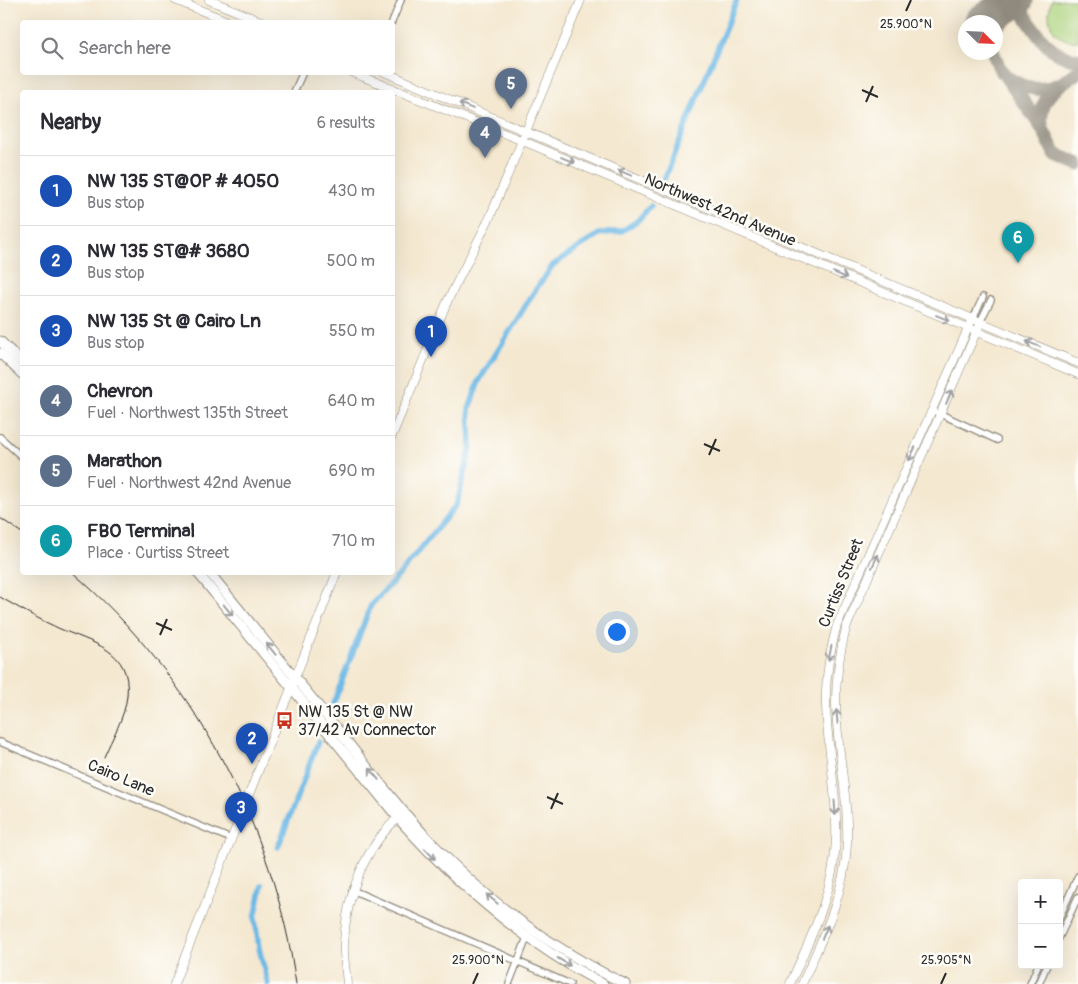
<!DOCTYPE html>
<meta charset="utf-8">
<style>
body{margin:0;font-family:Pangolin,sans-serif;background:#f7f7f7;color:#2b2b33}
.controls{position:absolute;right:15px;bottom:15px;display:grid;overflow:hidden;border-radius:5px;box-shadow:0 5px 20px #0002}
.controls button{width:45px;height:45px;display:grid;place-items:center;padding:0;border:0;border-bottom:1px solid #e1e1e2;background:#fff;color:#2b2b33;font:25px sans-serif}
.compass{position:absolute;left:958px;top:15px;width:45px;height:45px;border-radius:50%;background:#fff;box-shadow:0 5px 20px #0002;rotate:114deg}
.you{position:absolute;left:616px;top:631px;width:18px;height:18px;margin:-12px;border:4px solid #fff;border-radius:50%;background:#1a73e8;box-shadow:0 0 0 8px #1a73e833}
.badge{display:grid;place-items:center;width:32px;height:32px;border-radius:50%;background:#111827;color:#fff;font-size:16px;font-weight:700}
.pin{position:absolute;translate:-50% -41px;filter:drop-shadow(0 1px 2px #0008)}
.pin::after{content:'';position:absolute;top:26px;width:18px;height:15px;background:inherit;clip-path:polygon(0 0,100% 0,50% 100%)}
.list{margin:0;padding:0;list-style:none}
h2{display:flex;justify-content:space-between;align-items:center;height:65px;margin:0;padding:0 20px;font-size:21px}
h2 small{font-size:16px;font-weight:400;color:#7c7c81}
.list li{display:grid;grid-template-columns:32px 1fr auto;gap:15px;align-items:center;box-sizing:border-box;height:70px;padding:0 20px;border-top:1px solid #e1e1e2}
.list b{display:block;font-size:19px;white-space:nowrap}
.list p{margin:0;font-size:16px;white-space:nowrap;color:#7c7c81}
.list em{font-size:16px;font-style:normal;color:#7c7c81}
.icon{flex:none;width:28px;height:28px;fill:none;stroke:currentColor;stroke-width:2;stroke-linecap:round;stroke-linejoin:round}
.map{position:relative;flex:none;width:1078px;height:984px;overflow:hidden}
.search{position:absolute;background:#fff;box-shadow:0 5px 20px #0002;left:20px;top:20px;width:375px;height:55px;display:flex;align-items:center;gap:12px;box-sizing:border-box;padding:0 18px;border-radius:5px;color:#7c7c81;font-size:19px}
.panel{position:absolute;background:#fff;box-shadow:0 5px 20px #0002;left:20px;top:90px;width:375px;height:485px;border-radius:5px}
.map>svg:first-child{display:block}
.green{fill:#abd17b;stroke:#6b7e53}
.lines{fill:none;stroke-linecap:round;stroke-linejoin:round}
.canal{stroke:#6db9e6;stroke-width:5.5}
.taxiway{stroke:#908a7e;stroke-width:14}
.runway{stroke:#908a7e;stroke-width:35}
.street-casing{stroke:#908a7e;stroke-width:8}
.secondary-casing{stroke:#908a7e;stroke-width:9}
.primary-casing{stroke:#908a7e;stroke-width:11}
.street{stroke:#fff;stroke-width:5.5}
.secondary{stroke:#fff;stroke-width:8}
.primary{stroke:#fff;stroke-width:9}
.rail{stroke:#2b2b2b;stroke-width:1}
.oneway{stroke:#a0a0a0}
.ticks{fill:none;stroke:#2b2b2b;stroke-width:2}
.labels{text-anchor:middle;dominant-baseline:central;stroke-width:5;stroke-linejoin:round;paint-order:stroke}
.street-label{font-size:16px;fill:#2b2b2b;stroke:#fdfcf7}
.poi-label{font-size:16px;fill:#2b2b2b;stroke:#fdfcf7;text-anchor:start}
.ticks-label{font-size:12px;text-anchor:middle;fill:#2b2b2b;stroke:#fdfcf7;stroke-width:5;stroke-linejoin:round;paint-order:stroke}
</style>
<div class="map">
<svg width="1078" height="984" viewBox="0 0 1078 984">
<rect width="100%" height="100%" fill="#fdfcf7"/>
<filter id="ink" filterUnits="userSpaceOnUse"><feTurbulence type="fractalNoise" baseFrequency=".02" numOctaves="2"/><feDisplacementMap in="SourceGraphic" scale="10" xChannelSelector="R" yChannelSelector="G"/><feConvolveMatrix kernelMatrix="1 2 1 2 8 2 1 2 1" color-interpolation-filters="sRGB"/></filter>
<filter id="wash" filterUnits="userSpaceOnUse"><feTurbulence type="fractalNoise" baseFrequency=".0096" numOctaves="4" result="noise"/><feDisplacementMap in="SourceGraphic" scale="20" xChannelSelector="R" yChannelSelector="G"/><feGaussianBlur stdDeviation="1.12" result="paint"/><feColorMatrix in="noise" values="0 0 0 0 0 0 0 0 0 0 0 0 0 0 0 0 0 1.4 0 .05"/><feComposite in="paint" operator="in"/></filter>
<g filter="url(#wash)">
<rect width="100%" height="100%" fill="#f4e8d0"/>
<path class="green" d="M1052 0H1078V41C1054 43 1043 21 1052 0Z"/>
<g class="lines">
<g class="canal">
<path d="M663 182 737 0"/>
<path d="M333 704 371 605 400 574 457 504 471 446 469 409 479 381 534 292 553 265 599 234 622 231 637 221 651 206"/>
<path d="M278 847 318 742"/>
<path d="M262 885 255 918 259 948 268 984"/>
</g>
<g class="taxiway">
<path d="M1015 0C1032 25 1045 56 1078 60"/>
<path d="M991 16V22"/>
<path d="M993 52 999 67 1042 128 1055 154 1078 164"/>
<path d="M1010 79C1024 89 1042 92 1058 85"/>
<path d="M1042 128C1036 99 1057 86 1078 72"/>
</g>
<path class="runway" d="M982 22 1016 0"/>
</g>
</g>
<g filter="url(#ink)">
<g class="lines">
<defs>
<g id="street">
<path d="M392 22 401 0"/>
<path d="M294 92 303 72"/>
<path d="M973 319 983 297"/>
<path d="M980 322 991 300"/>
<path d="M932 410 997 440"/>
<path d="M0 437 22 457"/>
<path d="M0 742 231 839"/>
<path d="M352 890 570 984"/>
<path d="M1059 918 1078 876"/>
<path d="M1059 938 1078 897"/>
<path d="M509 984 528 935"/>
<path d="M1030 984 1038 965"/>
<path d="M1039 984 1047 965"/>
</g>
<g id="secondary">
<path d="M175 0 230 22"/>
<path d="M209 0 263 22"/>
<path d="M351 72 523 141 1078 374"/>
<path d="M384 72 1078 363"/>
<path d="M392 436 447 302 490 217 581 0"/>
<path d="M174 984 337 572"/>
<path d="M347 984C346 970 343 955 344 942 346 895 365 846 401 815"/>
<path d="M790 984C811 937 834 892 836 840 838 795 827 749 826 704 825 677 830 651 837 625L970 324"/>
<path d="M802 984C822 939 845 894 847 844 849 795 836 748 836 700 836 675 840 652 846 628L978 328"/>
</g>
<g id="primary">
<path d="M0 341 22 362"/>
<path d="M0 353 22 374"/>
<path d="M197 572 398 818C457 885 523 942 603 984"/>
<path d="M209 572C250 623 292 674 334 725 366 765 397 807 433 844 488 902 553 949 625 984"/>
</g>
</defs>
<use href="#street" class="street-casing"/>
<use href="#secondary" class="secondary-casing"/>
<use href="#primary" class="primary-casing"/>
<use href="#street" class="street"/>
<use href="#secondary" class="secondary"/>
<use href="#primary" class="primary"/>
<g class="rail">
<path d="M0 518 22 533"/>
<path d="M72 572C193 676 274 826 296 984"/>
<path d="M0 597C19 608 38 619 58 628 92 643 132 649 127 696 125 717 112 738 104 757"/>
</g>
</g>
<defs><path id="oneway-shaft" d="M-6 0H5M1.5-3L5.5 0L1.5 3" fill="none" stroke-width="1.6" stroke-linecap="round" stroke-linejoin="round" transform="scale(1.25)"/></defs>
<g class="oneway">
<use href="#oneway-shaft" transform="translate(466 106) rotate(-158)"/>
<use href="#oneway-shaft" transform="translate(568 160) rotate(23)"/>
<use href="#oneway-shaft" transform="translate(625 173) rotate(-157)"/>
<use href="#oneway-shaft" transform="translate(840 275) rotate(23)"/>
<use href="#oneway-shaft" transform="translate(943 318) rotate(23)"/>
<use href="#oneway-shaft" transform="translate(1033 344) rotate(-158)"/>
<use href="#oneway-shaft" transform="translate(949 397) rotate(-67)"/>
<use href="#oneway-shaft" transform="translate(912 454) rotate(115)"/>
<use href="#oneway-shaft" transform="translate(875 561) rotate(-66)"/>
<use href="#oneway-shaft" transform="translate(228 610) rotate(51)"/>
<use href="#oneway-shaft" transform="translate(271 649) rotate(-129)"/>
<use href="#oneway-shaft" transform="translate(830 653) rotate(101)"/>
<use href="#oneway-shaft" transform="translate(837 717) rotate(-95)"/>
<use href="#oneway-shaft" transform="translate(374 774) rotate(-129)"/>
<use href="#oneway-shaft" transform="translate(835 808) rotate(86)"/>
<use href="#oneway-shaft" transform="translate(430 854) rotate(46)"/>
<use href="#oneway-shaft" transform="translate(492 899) rotate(-140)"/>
<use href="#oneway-shaft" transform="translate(825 932) rotate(-67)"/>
<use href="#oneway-shaft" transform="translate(564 962) rotate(31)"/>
</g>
</g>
<path class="ticks" d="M906 11 911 0M862 90 878 97M866 102 873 86M704 444 720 451M709 455 716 439M156 623 172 630M160 635 167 619M547 797 563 804M551 809 558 793M473 984 478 973M941 984 946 973"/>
<defs>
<symbol id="bus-bare" viewBox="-9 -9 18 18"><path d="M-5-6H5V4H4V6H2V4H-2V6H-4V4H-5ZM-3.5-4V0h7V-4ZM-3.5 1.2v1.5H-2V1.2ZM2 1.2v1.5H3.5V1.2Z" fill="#c8321e" stroke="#fdfcf7" stroke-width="2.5" paint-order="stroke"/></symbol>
</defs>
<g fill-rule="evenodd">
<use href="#bus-bare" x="272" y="708" width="25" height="25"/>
</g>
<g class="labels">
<g class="street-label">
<text transform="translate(720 210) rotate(23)">Northwest 42nd Avenue</text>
<text transform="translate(841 583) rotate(-68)">Curtiss Street</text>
<text transform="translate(121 778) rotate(23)">Cairo Lane</text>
</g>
<g class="poi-label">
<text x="298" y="712">NW 135 St @ NW<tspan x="298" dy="18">37/42 Av Connector</tspan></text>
</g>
</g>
<g class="ticks-label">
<text x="906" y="28">25.900°N</text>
<text x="478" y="964">25.900°N</text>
<text x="946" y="964">25.905°N</text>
</g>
</svg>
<div class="controls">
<button>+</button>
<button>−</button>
</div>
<svg class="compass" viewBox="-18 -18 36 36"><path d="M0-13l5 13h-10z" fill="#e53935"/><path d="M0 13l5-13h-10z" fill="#7c7c81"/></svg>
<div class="you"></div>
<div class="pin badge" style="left:431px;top:357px;background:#1a4fb4">1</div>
<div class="pin badge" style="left:252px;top:764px;background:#1a4fb4">2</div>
<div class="pin badge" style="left:241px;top:833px;background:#1a4fb4">3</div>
<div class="pin badge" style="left:485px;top:158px;background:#5c6f8a">4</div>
<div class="pin badge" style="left:511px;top:109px;background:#5c6f8a">5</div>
<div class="pin badge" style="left:1018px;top:263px;background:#0f9aa8">6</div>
<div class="search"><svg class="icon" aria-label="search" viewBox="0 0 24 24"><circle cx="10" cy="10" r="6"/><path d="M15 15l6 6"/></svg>Search here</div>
<section class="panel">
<h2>Nearby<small>6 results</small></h2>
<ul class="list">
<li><span class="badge" style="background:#1a4fb4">1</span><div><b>NW 135 ST@OP # 4050</b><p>Bus stop</p></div><em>430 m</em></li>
<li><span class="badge" style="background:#1a4fb4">2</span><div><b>NW 135 ST@# 3680</b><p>Bus stop</p></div><em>500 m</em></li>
<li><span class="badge" style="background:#1a4fb4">3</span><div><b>NW 135 St @ Cairo Ln</b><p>Bus stop</p></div><em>550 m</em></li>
<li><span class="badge" style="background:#5c6f8a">4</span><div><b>Chevron</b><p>Fuel · Northwest 135th Street</p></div><em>640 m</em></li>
<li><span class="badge" style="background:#5c6f8a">5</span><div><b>Marathon</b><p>Fuel · Northwest 42nd Avenue</p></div><em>690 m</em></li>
<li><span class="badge" style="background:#0f9aa8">6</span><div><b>FBO Terminal</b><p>Place · Curtiss Street</p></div><em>710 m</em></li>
</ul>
</section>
</div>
